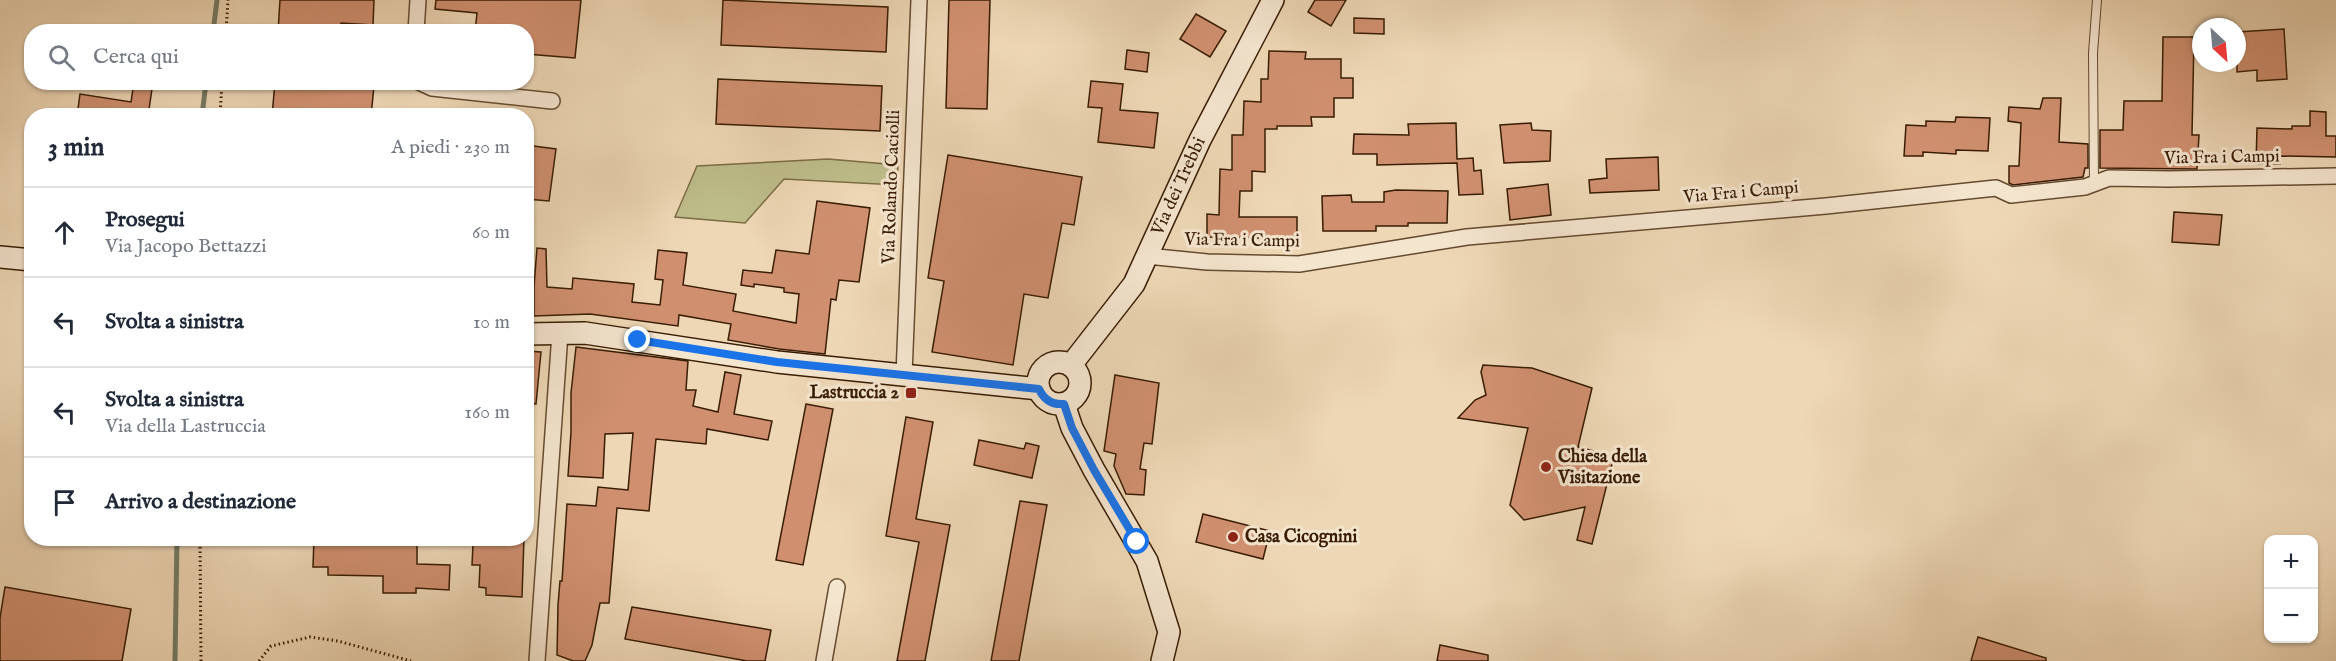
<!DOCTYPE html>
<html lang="it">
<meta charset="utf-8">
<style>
body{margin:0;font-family:"IM FELL English",serif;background:#f6f6f7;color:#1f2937}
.controls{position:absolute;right:18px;bottom:18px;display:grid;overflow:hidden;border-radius:12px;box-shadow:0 2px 4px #0004}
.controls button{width:54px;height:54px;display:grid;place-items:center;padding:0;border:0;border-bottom:2px solid #e0e1e3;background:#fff;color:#1f2937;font:30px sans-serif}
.compass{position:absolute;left:2192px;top:18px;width:54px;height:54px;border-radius:50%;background:#fff;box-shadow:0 2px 4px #0004;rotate:154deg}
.stop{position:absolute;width:18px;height:18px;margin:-14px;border:4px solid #1a73e8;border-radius:50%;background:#fff}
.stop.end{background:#1a73e8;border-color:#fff;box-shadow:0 2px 6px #0008}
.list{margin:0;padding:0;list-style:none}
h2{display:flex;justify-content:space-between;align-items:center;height:78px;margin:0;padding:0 24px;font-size:26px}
h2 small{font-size:20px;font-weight:400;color:#747a83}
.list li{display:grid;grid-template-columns:39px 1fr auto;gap:18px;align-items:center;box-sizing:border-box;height:90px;padding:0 24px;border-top:2px solid #e0e1e3}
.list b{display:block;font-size:22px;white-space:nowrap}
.list p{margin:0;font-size:20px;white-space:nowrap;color:#747a83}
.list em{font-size:20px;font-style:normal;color:#747a83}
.icon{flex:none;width:33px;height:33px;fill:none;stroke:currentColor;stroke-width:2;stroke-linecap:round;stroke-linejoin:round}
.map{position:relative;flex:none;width:2336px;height:661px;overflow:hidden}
.search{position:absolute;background:#fff;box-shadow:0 2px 4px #0004;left:24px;top:24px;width:510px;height:66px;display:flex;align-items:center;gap:15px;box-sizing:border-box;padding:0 21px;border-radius:24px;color:#747a83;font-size:22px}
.panel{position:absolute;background:#fff;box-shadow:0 2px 4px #0004;left:24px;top:108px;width:510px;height:438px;border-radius:24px}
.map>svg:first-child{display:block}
.green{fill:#bebd8a;stroke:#7c6c46;stroke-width:1.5}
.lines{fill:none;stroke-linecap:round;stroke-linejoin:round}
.stream{stroke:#747b66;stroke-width:5}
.building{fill:#d09070;stroke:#391c03;stroke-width:1.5}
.lane-casing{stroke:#664b30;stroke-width:10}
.street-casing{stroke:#664b30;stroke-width:18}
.secondary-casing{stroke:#391c03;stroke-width:24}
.path{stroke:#391c03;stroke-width:3;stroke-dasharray:1.5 3;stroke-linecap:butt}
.lane{stroke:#f4e5cf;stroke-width:8}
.street{stroke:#f4e5cf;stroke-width:15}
.secondary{stroke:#f4e5cf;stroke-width:21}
.route{stroke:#1a73e8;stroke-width:8}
.poi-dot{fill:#8f2418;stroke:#f4e5cf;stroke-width:2}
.labels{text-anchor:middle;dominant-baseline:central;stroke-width:6;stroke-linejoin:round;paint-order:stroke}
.street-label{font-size:18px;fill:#391c03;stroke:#f4e5cf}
.poi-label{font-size:18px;font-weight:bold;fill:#391c03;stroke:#f4e5cf;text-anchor:start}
</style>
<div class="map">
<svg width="2336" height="661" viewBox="0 0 2336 661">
<rect width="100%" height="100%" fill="#eed7b5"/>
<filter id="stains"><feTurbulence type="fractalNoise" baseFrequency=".00333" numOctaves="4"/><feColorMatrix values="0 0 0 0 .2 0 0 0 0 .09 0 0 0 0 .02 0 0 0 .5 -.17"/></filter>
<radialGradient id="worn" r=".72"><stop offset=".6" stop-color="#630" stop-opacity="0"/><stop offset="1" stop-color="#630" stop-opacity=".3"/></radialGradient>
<path class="green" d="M828 159 898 165 897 185 784 179 745 223 675 217 697 166Z"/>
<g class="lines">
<g class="stream">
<path d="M213 32 217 0"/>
<path d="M202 116 206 82"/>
<path d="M175 661 177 538"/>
</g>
</g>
<g class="building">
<path d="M280 0H374L373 25 341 23 340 32H278Z"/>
<path d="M436 0H581L575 58 526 54V32H475L477 13 435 9Z"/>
<path d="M723 0 888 7 886 52 721 45Z"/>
<path d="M949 0H990L987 109 946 108Z"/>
<path d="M1315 0H1346L1331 26 1308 12Z"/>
<path d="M1196 14 1226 31 1210 57 1180 39Z"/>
<path d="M1354 18 1384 19V34L1354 33Z"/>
<path d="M2284 29 2287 79 2257 81V70L2237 72V32Z"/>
<path d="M2163 37H2194L2192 135H2199L2197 169 2100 168V130H2123L2124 101H2162Z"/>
<path d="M1127 50 1149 53 1147 72 1125 69Z"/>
<path d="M1269 51 1306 52 1305 59H1341V78H1353V98H1334V117H1311L1312 126H1277V129H1265V172L1252 171V191H1240L1239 217H1297V241L1262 242V238L1207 237V214L1219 215 1220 169 1232 170V135H1243L1244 101 1261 102V79H1268Z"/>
<path d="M718 79 882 86 880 131 716 124Z"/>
<path d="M1091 81 1123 84 1120 110 1158 113 1154 148 1098 142 1102 108 1088 107Z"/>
<path d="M134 82H153L148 116H77L80 94 131 102Z"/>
<path d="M275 82H347L374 86 371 116H272Z"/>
<path d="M2043 98H2061L2059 142 2088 144V168H2085L2083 177 2013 185 2009 183V166H2019L2021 123 2008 121 2009 107 2040 109Z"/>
<path d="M2310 111 2326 112V136H2336V157L2280 156V164H2256L2257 128 2292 129V126H2310Z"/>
<path d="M1956 117 1990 118 1988 151 1956 150V154L1923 152V156H1904L1906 125 1926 126V121L1955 122Z"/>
<path d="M1456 123 1457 159 1473 158 1474 171 1481 170 1483 194 1459 195 1457 163 1377 165V154H1353L1354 134 1409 135 1408 124Z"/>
<path d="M1531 123 1532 130 1551 131 1550 161 1504 163 1500 125Z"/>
<path d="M526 145 556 149 549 201 526 199Z"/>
<path d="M948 155 1082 177 1074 225 1062 223 1048 298 1024 294 1013 365 932 352 944 281 928 278Z"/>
<path d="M1658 157 1659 190 1590 193 1589 180 1607 178 1606 159Z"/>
<path d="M1548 184 1551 215 1510 220 1507 189Z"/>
<path d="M1396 190 1448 191 1447 223H1408V226H1376V231H1323L1322 196 1351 195 1352 202H1384V192Z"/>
<path d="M817 201 870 208 859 282 839 280 836 300 831 299 825 354 779 349 728 340 731 324 679 315 678 326 590 314 534 316V286L537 248 546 249 547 287 572 289 573 278 634 284 632 302 660 305 663 280 655 279 658 250 687 253 683 285 736 294 733 311 796 323 799 294 784 292V288L754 284V287L741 285 743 270 772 273 776 250 809 254Z"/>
<path d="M2174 212 2222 215 2219 245 2172 242Z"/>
<path d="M576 347 688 361 686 390H696L693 406 718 412 725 372 741 375 734 414 772 421 768 440 707 429 706 444 656 439 649 511 617 508 609 603H600L592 645 585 661H573L557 655 558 605 560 581H562L567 504 596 506 598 487 628 490 633 433 605 434 603 478 568 476 571 432V393Z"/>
<path d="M526 351 541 352 536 404 526 403Z"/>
<path d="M1483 365 1532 368 1592 388 1578 447 1614 456 1592 544 1577 540 1585 507 1524 520 1510 505 1528 428 1458 418 1475 400 1486 395 1481 372Z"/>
<path d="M1115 375 1159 383 1152 444 1144 443 1140 469 1146 470 1144 495 1126 494 1114 466 1116 454 1104 451Z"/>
<path d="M806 404 833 409 803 565 776 560Z"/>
<path d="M906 417 933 422 916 519 950 525 925 661H897L919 542 886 536Z"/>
<path d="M979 440 1024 449 1026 443 1039 446 1032 478 974 465Z"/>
<path d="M1020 501 1047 505 1019 661H991Z"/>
<path d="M1203 514 1270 531 1263 559 1196 542Z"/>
<path d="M314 538H417V564L450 565 449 590 416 588V593H383V576L328 575V567H313Z"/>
<path d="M492 538H524L522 597 486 595V588L479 587 480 565H472L473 544 491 545Z"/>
<path d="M5 587 131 609 122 661H0V618Z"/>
<path d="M632 607 771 630 765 661H747L625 639Z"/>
<path d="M1978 637 2046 658V661H1971Z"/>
<path d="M1440 645 1488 655V661H1437Z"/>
</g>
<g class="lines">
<defs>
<path id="lane" d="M2094 183 2093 53 2097 0"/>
<g id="street">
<path d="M416 32 418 0"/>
<path d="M419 82 432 88 552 101"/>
<path d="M1147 256 1207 262 1299 264 1467 237 1826 206 1996 188 2011 195 2085 187 2109 178 2169 179 2336 176"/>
<path d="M904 375 919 0"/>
<path d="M537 661 560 333"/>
<path d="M824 661 837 587"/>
</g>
<g id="secondary">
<path d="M0 257 32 260"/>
<path d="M526 334 585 333 777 362 1039 389"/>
<circle cx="1059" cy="383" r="21"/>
<path id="s1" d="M1071 365 1134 284 1200 140 1273 0"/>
<path d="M1064 404 1072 428 1094 470 1147 561 1169 632 1162 661"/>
</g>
</defs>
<use href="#lane" class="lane-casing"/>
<use href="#street" class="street-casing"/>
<use href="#secondary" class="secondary-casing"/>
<g class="path">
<path d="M226 32 228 0"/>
<path d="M220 116 222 82"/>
<path d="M200 538 201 661"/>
<path d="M259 661 271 646 310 637 338 641 411 661"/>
</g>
<use href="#lane" class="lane"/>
<use href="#street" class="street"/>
<use href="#secondary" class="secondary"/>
</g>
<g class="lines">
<path class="route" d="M638 340 777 362 1039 389C1044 400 1052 405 1064 404L1072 428 1094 470 1137 542"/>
</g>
<g class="poi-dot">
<rect x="905" y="387" width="12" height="12" rx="3"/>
<circle cx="1546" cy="467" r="6"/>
<circle cx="1233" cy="537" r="6"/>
</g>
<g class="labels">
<g class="street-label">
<text transform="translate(2222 158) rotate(-1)">Via Fra i Campi</text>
<text transform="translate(892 187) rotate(-88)">Via Rolando Caciolli</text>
<text stroke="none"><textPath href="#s1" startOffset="210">Via dei Trebbi</textPath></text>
<text transform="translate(1741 193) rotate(-5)">Via Fra i Campi</text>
<text transform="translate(1242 241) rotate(1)">Via Fra i Campi</text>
</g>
<g class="poi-label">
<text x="899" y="393" text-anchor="end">Lastruccia 2</text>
<text x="1558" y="457">Chiesa della<tspan x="1558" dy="21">Visitazione</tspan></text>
<text x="1245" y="537">Casa Cicognini</text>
</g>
</g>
<rect width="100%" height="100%" filter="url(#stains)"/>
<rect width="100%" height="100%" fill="url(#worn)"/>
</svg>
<div class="controls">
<button>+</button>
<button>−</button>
</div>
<svg class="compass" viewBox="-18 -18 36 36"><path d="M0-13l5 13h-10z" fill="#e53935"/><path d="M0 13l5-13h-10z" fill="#747a83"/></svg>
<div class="stop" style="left:1137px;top:542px"></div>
<div class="stop end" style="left:638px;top:340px"></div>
<div class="search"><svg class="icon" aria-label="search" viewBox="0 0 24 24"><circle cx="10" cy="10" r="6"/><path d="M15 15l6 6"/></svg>Cerca qui</div>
<section class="panel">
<h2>3 min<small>A piedi · 230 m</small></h2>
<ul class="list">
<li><svg class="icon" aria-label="ahead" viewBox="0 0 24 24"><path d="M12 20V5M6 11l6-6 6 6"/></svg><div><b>Prosegui</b><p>Via Jacopo Bettazzi</p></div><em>60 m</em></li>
<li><svg class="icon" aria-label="left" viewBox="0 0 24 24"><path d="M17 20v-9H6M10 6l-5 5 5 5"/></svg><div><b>Svolta a sinistra</b></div><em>10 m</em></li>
<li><svg class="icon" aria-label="left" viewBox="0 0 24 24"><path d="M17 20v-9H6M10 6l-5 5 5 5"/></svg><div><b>Svolta a sinistra</b><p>Via della Lastruccia</p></div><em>160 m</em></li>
<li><svg class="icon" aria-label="arrive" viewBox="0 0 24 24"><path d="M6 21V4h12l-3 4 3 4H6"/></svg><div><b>Arrivo a destinazione</b></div></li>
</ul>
</section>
</div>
